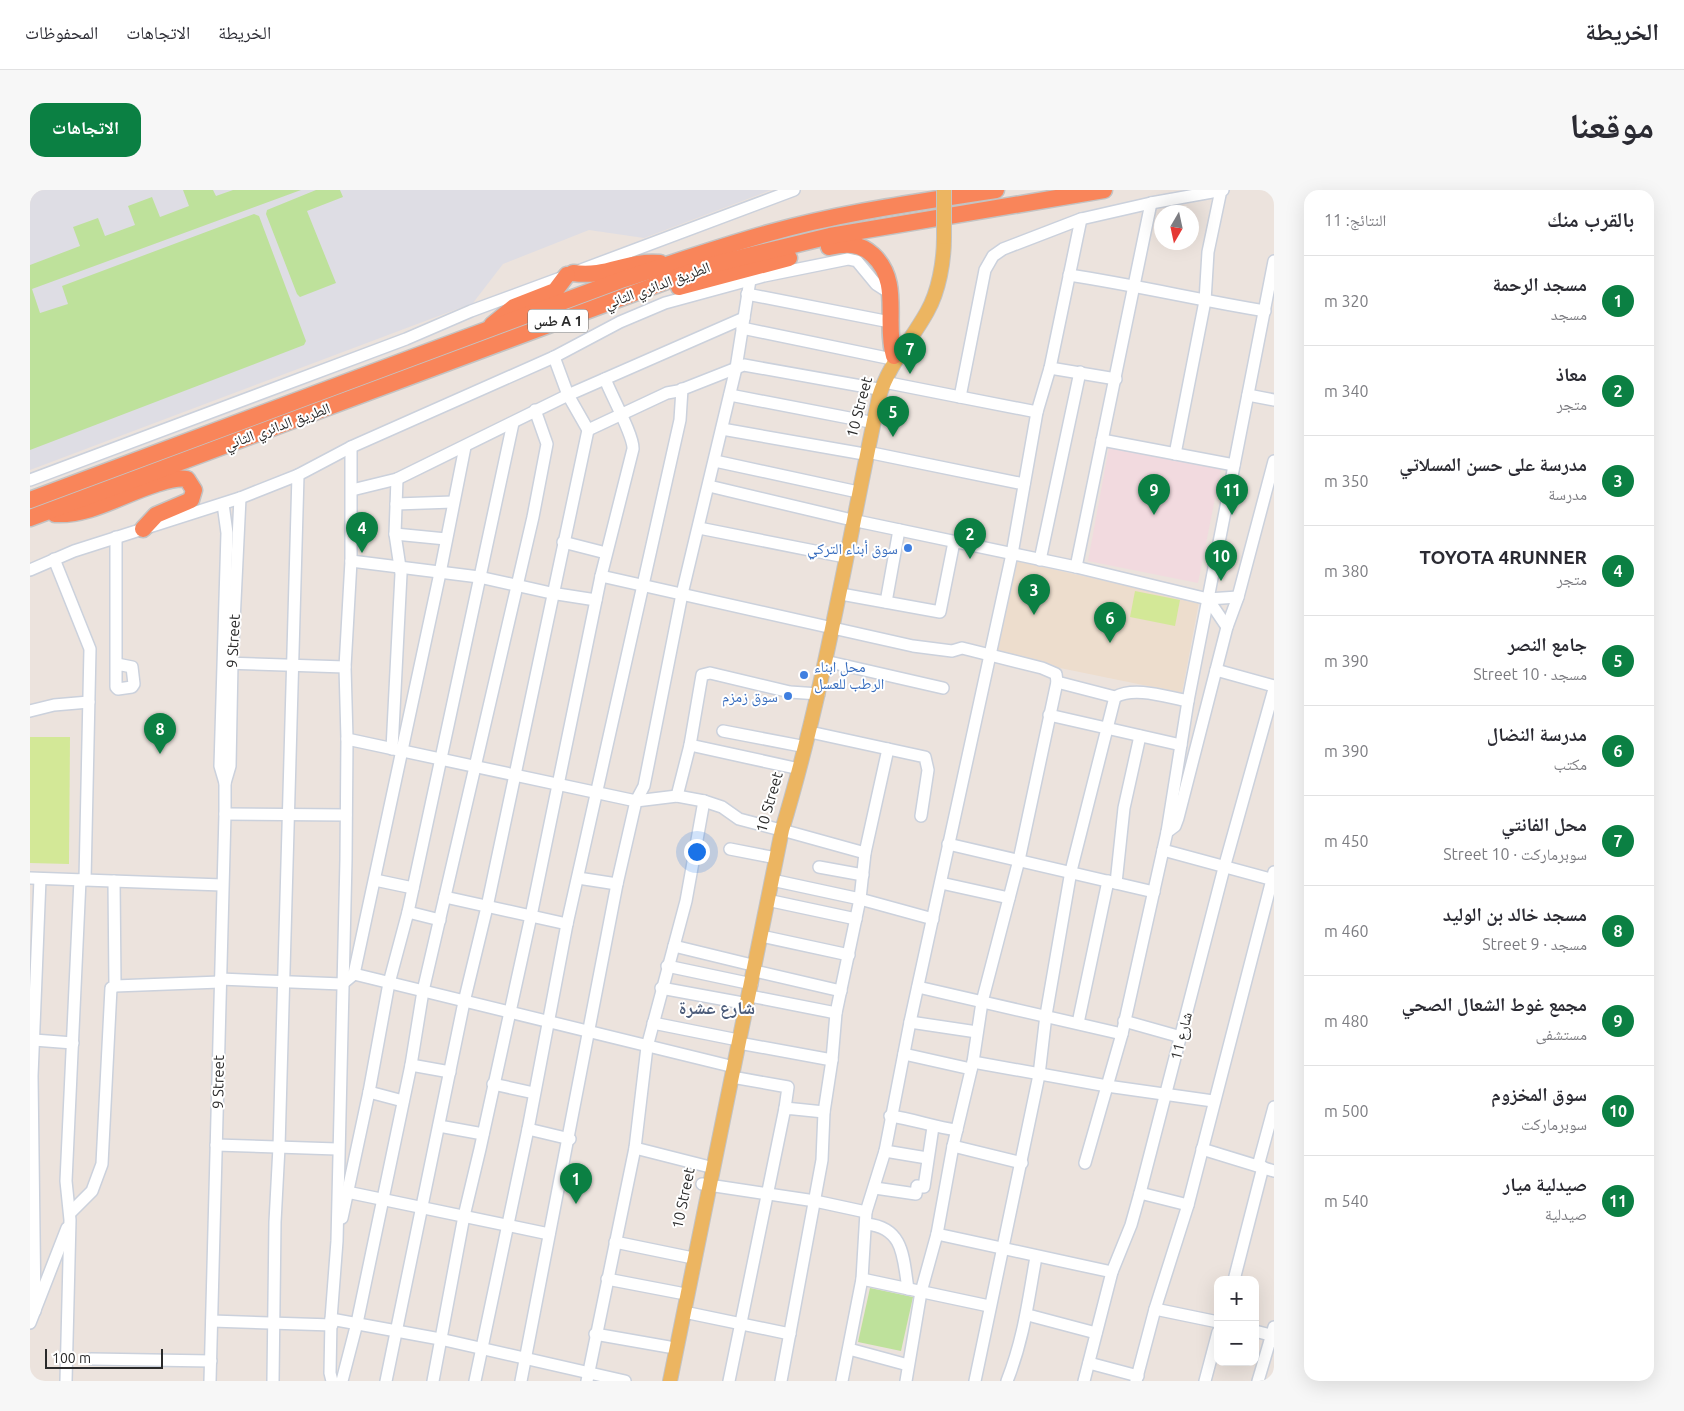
<!DOCTYPE html>
<html lang="ar">
<meta charset="utf-8">
<style>
body{margin:0;font-family:Ubuntu,"Noto Naskh Arabic",sans-serif;background:#f7f7f7;color:#2b2b33;direction:rtl}
.controls{position:absolute;right:15px;bottom:15px;display:grid;overflow:hidden;border-radius:10px;box-shadow:0 5px 20px #0002}
.controls button{width:45px;height:45px;display:grid;place-items:center;padding:0;border:0;border-bottom:1px solid #e1e1e2;background:#fff;color:#2b2b33;font:25px sans-serif}
.compass{position:absolute;left:1124px;top:15px;width:45px;height:45px;border-radius:50%;background:#fff;box-shadow:0 5px 20px #0002;rotate:189deg}
.scale{position:absolute;left:15px;bottom:12px;width:118px;box-sizing:border-box;padding-left:5px;border:2px solid #2a2a2a;border-top:0;font-size:14px;line-height:18px;white-space:nowrap;color:#2a2a2a;-webkit-text-stroke:4px #fff;paint-order:stroke}
.you{position:absolute;left:666px;top:661px;width:18px;height:18px;margin:-12px;border:4px solid #fff;border-radius:50%;background:#1a73e8;box-shadow:0 0 0 8px #1a73e833}
.badge{display:grid;place-items:center;width:32px;height:32px;border-radius:50%;background:#0b8043;color:#fff;font-size:16px;font-weight:700}
.pin{position:absolute;translate:-50% -41px;filter:drop-shadow(0 1px 2px #0008)}
.pin::after{content:'';position:absolute;top:26px;width:18px;height:15px;background:inherit;clip-path:polygon(0 0,100% 0,50% 100%)}
.list{margin:0;padding:0;list-style:none}
h2{display:flex;justify-content:space-between;align-items:center;height:65px;margin:0;padding:0 20px;font-size:21px}
h2 small{font-size:16px;font-weight:400;color:#7c7c81}
.list li{display:grid;grid-template-columns:32px 1fr auto;gap:15px;align-items:center;box-sizing:border-box;height:90px;padding:0 20px;border-top:1px solid #e1e1e2}
.list b{display:block;font-size:19px;white-space:nowrap}
.list p{margin:0;font-size:16px;white-space:nowrap;color:#7c7c81}
.list em{font-size:16px;font-style:normal;color:#7c7c81}
.map{position:relative;flex:none;width:1244px;height:1191px;overflow:hidden;direction:ltr;border-radius:15px}
header{display:flex;align-items:center;gap:30px;box-sizing:border-box;height:70px;padding:0 25px;background:#fff;border-bottom:1px solid #e1e1e2}
header strong{font-size:24px}
nav{display:flex;gap:28px;margin-inline-start:auto;font-size:18px}
.intro{display:flex;align-items:center;justify-content:space-between;box-sizing:border-box;height:120px;padding:0 30px}
h1{margin:0;font-size:35px}
.button{padding:12px 22px;border-radius:15px;background:#0b8043;color:#fff;font-size:18px;font-weight:700}
main{display:flex;gap:30px;padding:0 30px}
aside{flex:1;background:#fff;border-radius:15px;box-shadow:0 5px 20px #0002}
.map>svg:first-child{display:block}
.industrial{fill:#dedde4}
.education{fill:#edddcd}
.medical{fill:#f2dadf}
.green{fill:#bee19b}
.pitch{fill:#d3e897}
.lines{fill:none;stroke-linecap:round;stroke-linejoin:round}
.minor-casing{stroke:#cbd1dc;stroke-width:14}
.major-casing{stroke:#c3c3c3;stroke-width:16}
.highway-casing{stroke:#c3c3c3;stroke-width:19}
.minor{stroke:#fff;stroke-width:11}
.major{stroke:#ecb561;stroke-width:14}
.highway{stroke:#f9855a;stroke-width:16}
.major-bridge-casing{stroke:#c3c3c3;stroke-width:16;stroke-linecap:butt}
.major-bridge{stroke:#ecb561;stroke-width:14}
.shop-dot{fill:#3f7fe0;stroke:#fff;stroke-width:2}
.labels{text-anchor:middle;dominant-baseline:central;stroke-width:4;stroke-linejoin:round;paint-order:stroke}
.shield{fill:#fff;stroke:#6a6a6a;stroke-width:1}
.shield-label{font-size:14px;font-weight:bold;fill:#2a2a2a}
.street-label{font-size:15px;fill:#2a2a2a;stroke:#fff}
.shop-label{font-size:15px;fill:#366cbe;stroke:#fff;text-anchor:end}
.quarter-label{font-size:18px;font-weight:bold;fill:#4c5c7a;stroke:#fff}
</style>
<header>
<strong>الخريطة</strong>
<nav><a>الخريطة</a><a>الاتجاهات</a><a>المحفوظات</a></nav>
</header>
<div class="intro"><h1>موقعنا</h1><a class="button">الاتجاهات</a></div>
<main>
<aside>
<h2>بالقرب منك<small>النتائج: 11</small></h2>
<ul class="list">
<li><span class="badge">1</span><div><b>مسجد الرحمة</b><p>مسجد</p></div><em>320 m</em></li>
<li><span class="badge">2</span><div><b>معاذ</b><p>متجر</p></div><em>340 m</em></li>
<li><span class="badge">3</span><div><b>مدرسة على حسن المسلاتي</b><p>مدرسة</p></div><em>350 m</em></li>
<li><span class="badge">4</span><div><b>TOYOTA 4RUNNER</b><p>متجر</p></div><em>380 m</em></li>
<li><span class="badge">5</span><div><b>جامع النصر</b><p>مسجد · 10 Street</p></div><em>390 m</em></li>
<li><span class="badge">6</span><div><b>مدرسة النضال</b><p>مكتب</p></div><em>390 m</em></li>
<li><span class="badge">7</span><div><b>محل الفانتي</b><p>سوبرماركت · 10 Street</p></div><em>450 m</em></li>
<li><span class="badge">8</span><div><b>مسجد خالد بن الوليد</b><p>مسجد · 9 Street</p></div><em>460 m</em></li>
<li><span class="badge">9</span><div><b>مجمع غوط الشعال الصحي</b><p>مستشفى</p></div><em>480 m</em></li>
<li><span class="badge">10</span><div><b>سوق المخزوم</b><p>سوبرماركت</p></div><em>500 m</em></li>
<li><span class="badge">11</span><div><b>صيدلية ميار</b><p>صيدلية</p></div><em>540 m</em></li>
</ul>
</aside>
<div class="map">
<svg width="1244" height="1191" viewBox="0 0 1244 1191">
<rect width="100%" height="100%" fill="#ece3dd"/>
<path class="industrial" d="M0 0H741L614 48 559 40 473 74 443 113 0 280Z"/>
<path class="education" d="M986 371 1169 412 1152 503 966 465Z"/>
<path class="medical" d="M1079 257 1191 279 1168 393 1058 371Z"/>
<g class="green">
<path d="M153 0H183L186 6 203 0H271L2 99 10 123 38 114 32 96 224 24 229 26 276 151 274 155 0 260V75L50 56 43 37 68 28 75 46 105 35 98 16 122 7 130 27 159 16Z"/>
<path d="M286 0H310L313 7 277 21 306 93 270 107 267 104 236 24 237 20Z"/>
<path d="M840 1098 883 1107 871 1161 828 1152Z"/>
</g>
<g class="pitch">
<path d="M1105 401 1150 410 1145 436 1100 427Z"/>
<path d="M0 547H40L39 674 0 673Z"/>
</g>
<g class="lines">
<defs>
<g id="minor">
<path d="M551 80 764 0"/>
<path d="M1039 85C1105 95 1169 110 1235 121"/>
<path d="M717 104 860 132"/>
<path d="M712 138 862 169"/>
<path d="M1020 178 1086 189"/>
<path d="M854 192 930 207 955 80 963 66 973 59 1051 29 1121 13 1193 0"/>
<path d="M700 205 840 232"/>
<path d="M1218 205 1244 210"/>
<path d="M930 207 1007 222"/>
<path d="M692 239 834 264"/>
<path d="M558 240 637 203 648 201 714 175 848 199"/>
<path d="M1072 250 1204 275"/>
<path d="M837 262 994 294"/>
<path d="M1145 264 1175 111 1178 62 1191 0"/>
<path d="M685 271 828 302"/>
<path d="M268 285 321 257 524 167 590 132 635 113 734 86 818 69 827 71 846 94 860 103"/>
<path d="M0 290 376 149 441 121 536 86"/>
<path d="M679 296 822 330 1046 377 1178 409 1208 407"/>
<path d="M322 300 367 289 538 205 714 128"/>
<path d="M366 314 423 312"/>
<path d="M669 338 815 367"/>
<path d="M365 344 416 349"/>
<path d="M86 347V497L88 499 102 497 104 494 102 477 87 474"/>
<path d="M533 352 576 363"/>
<path d="M24 369 60 459 55 690"/>
<path d="M1010 370 1050 182"/>
<path d="M321 371 449 387 521 403 566 410"/>
<path d="M1046 377 1121 13"/>
<path d="M0 380 44 361 210 308 268 285 249 957 245 1032 243 1191"/>
<path d="M571 386 883 456 922 461 932 458 1012 478 1026 484 1027 492 989 670 952 812 943 872 923 956 907 1044 891 1102 876 1191"/>
<path d="M811 404 910 422 924 352"/>
<path d="M1178 409 1197 437"/>
<path d="M856 412 869 340"/>
<path d="M795 471 913 498"/>
<path d="M194 473 315 477"/>
<path d="M1186 480 1244 496"/>
<path d="M1027 492 1085 507C1105 496 1136 507 1158 511"/>
<path d="M0 521 24 515 59 512"/>
<path d="M1019 525 1151 555"/>
<path d="M693 541 771 556"/>
<path d="M780 542 895 567 898 580 891 626"/>
<path d="M317 549 606 611 647 606 674 611 692 617 709 629 747 639"/>
<path d="M660 555 765 578"/>
<path d="M362 559 371 384 365 344 367 289"/>
<path d="M195 593 200 576 202 473 210 308"/>
<path d="M647 606 660 555 672 485 680 483 760 502 789 504"/>
<path d="M195 624 316 625"/>
<path d="M752 640 835 663"/>
<path d="M1137 642 1145 636 1148 628 1197 437 1208 407 1244 271"/>
<path d="M918 654 1124 702"/>
<path d="M700 659 741 667"/>
<path d="M1133 660 1244 690"/>
<path d="M789 677 833 685"/>
<path d="M0 688 192 695"/>
<path d="M548 688 587 694"/>
<path d="M345 690 383 698"/>
<path d="M742 690 830 709 903 729"/>
<path d="M911 693 979 708"/>
<path d="M1086 693 1094 618 1110 546"/>
<path d="M415 707 537 734"/>
<path d="M737 710 826 729"/>
<path d="M378 722 410 730"/>
<path d="M731 746 819 765"/>
<path d="M644 756 718 774"/>
<path d="M637 776 722 794"/>
<path d="M725 781 811 801"/>
<path d="M324 784 696 875"/>
<path d="M190 789 312 794 324 784 410 383 435 257"/>
<path d="M85 796 190 792"/>
<path d="M888 797 1092 844"/>
<path d="M631 798 718 814"/>
<path d="M720 806 806 823"/>
<path d="M1094 831 1151 847"/>
<path d="M880 832 947 842"/>
<path d="M623 833 703 849"/>
<path d="M1048 833 1078 691"/>
<path d="M4 850 43 853"/>
<path d="M709 853 802 870"/>
<path d="M874 864 941 879"/>
<path d="M943 872 1077 896 1183 911"/>
<path d="M381 875 420 882"/>
<path d="M702 887 758 897 755 918"/>
<path d="M463 894 504 903"/>
<path d="M339 902 373 911"/>
<path d="M860 926C884 929 903 937 927 940"/>
<path d="M409 936 453 944"/>
<path d="M498 939 540 949"/>
<path d="M186 955 307 959"/>
<path d="M923 956 992 973"/>
<path d="M605 958 676 976"/>
<path d="M1172 959 1244 981"/>
<path d="M855 961 897 968"/>
<path d="M1055 973 1092 844 1137 642 1158 511 1244 71"/>
<path d="M1228 976 1244 917"/>
<path d="M672 994 785 1011 836 1022"/>
<path d="M845 998 886 1004 887 996 894 997 903 937"/>
<path d="M317 1002 519 1044"/>
<path d="M1110 1003 1158 1015"/>
<path d="M40 1023 62 1001 72 974 81 798 85 796 84 691"/>
<path d="M312 1028 339 902 359 793 378 722 483 233"/>
<path d="M837 1034C874 1038 873 1067 878 1099"/>
<path d="M907 1044 1082 1082"/>
<path d="M585 1052 658 1067"/>
<path d="M577 1089 650 1103"/>
<path d="M832 1089 959 1116"/>
<path d="M1204 1090 1233 977"/>
<path d="M1125 1119 1188 1132"/>
<path d="M5 1121 2 886 10 689"/>
<path d="M654 1122 760 1144"/>
<path d="M998 1125 1066 1143"/>
<path d="M301 1129 410 1149 595 1191"/>
<path d="M182 1131 302 1135"/>
<path d="M0 1133 37 1038"/>
<path d="M1225 1141 1244 1146"/>
<path d="M565 1144 639 1157"/>
<path d="M819 1159 878 1175"/>
<path d="M61 1169 181 1171"/>
<path d="M1059 1173 1108 1186"/>
<path d="M36 1191 40 1030 36 991 50 690"/>
<path d="M180 1191 195 624V593L190 576 197 343 193 314"/>
<path d="M302 1191 300 1183 301 1129 307 1051 316 670 317 549 315 477 321 371V257"/>
<path d="M312 1191 327 1133 381 875 393 801 503 327 517 254 505 220"/>
<path d="M356 1191 434 812 457 717 558 240 538 205 524 167"/>
<path d="M403 1191 434 1026 450 959 501 726 571 386 603 259C604 246 581 205 575 189"/>
<path d="M445 1191 498 939 537 734 650 230 652 199"/>
<path d="M491 1191 587 694 606 611 614 596 652 404 706 178 720 90"/>
<path d="M557 1191 605 958 617 857 656 711 674 611"/>
<path d="M699 1191 755 918 794 922"/>
<path d="M751 1191 792 970 794 922 802 870 806 823 830 709 835 663 858 559"/>
<path d="M812 1191 832 1089 836 1022 855 961 880 832 982 364 1007 222 1020 178 1051 29"/>
<path d="M945 1191 1009 885 1016 825 1041 681 1085 507"/>
<path d="M977 1191C994 1148 998 1111 1006 1067"/>
<path d="M1054 1191 1082 1082 1101 1035 1110 1003 1194 678 1244 499"/>
<path d="M1106 1191 1125 1119 1158 1015 1244 682"/>
<path d="M1175 1191 1188 1142"/>
<path d="M1228 1191 1244 1137"/>
</g>
<path id="major" d="M640 1191 752 640C795 498 818 352 849 207 858 175 881 151 897 122 909 101 914 71 914 47"/>
<g id="highway">
<path d="M799 57C816 53 830 53 843 65 872 92 854 132 864 166"/>
<path d="M543 83C578 88 596 70 630 73"/>
<path d="M649 97 759 68"/>
<path d="M462 135 484 117 525 101 537 85"/>
<path d="M0 310 591 90C640 74 689 57 739 43 813 22 890 12 966 0"/>
<path d="M25 324C60 326 93 304 126 294 136 291 147 287 157 289L164 300 161 310 126 325 113 339"/>
<path d="M0 328 677 76 800 46 1074 0"/>
</g>
</defs>
<use href="#minor" class="minor-casing"/>
<use href="#major" class="major-casing"/>
<use href="#highway" class="highway-casing"/>
<use href="#minor" class="minor"/>
<use href="#major" class="major"/>
<use href="#highway" class="highway"/>
<defs>
<path id="major-bridge" d="M914 0V47"/>
</defs>
<use href="#major-bridge" class="major-bridge-casing"/>
<use href="#major-bridge" class="major-bridge"/>
</g>
<g class="shop-dot">
<circle cx="878" cy="358" r="5"/>
<circle cx="774" cy="485" r="5"/>
<circle cx="758" cy="506" r="5"/>
</g>
<g class="labels">
<rect class="shield" x="498" y="119.5" width="60" height="23" rx="4"/>
<g class="shield-label">
<text x="528" y="131">طس A 1</text>
</g>
<g class="street-label">
<text transform="translate(627 95) rotate(-20)">الطريق الدائري الثاني</text>
<text transform="translate(829 217) rotate(-75)">10 Street</text>
<text transform="translate(247 236) rotate(-20)">الطريق الدائري الثاني</text>
<text transform="translate(203 451) rotate(-87)">9 Street</text>
<text transform="translate(739 612) rotate(-74)">10 Street</text>
<text transform="translate(1151 846) rotate(-76)">شارع 11</text>
<text transform="translate(188 892) rotate(-89)">9 Street</text>
<text transform="translate(653 1008) rotate(-78)">10 Street</text>
</g>
<g class="shop-label">
<text x="868" y="358">سوق أبناء التركي</text>
<text x="784" y="476" text-anchor="start">محل ابناء<tspan x="784" dy="17">الرطب للعسل</tspan></text>
<text x="748" y="506">سوق زمزم</text>
</g>
<g class="quarter-label">
<text x="687" y="817">شارع عشرة</text>
</g>
</g>
</svg>
<div class="controls">
<button>+</button>
<button>−</button>
</div>
<svg class="compass" viewBox="-18 -18 36 36"><path d="M0-13l5 13h-10z" fill="#e53935"/><path d="M0 13l5-13h-10z" fill="#7c7c81"/></svg>
<div class="scale">100 m</div>
<div class="you"></div>
<div class="pin badge" style="left:546px;top:1014px">1</div>
<div class="pin badge" style="left:940px;top:369px">2</div>
<div class="pin badge" style="left:1004px;top:425px">3</div>
<div class="pin badge" style="left:332px;top:363px">4</div>
<div class="pin badge" style="left:863px;top:247px">5</div>
<div class="pin badge" style="left:1080px;top:453px">6</div>
<div class="pin badge" style="left:880px;top:184px">7</div>
<div class="pin badge" style="left:130px;top:564px">8</div>
<div class="pin badge" style="left:1124px;top:325px">9</div>
<div class="pin badge" style="left:1191px;top:391px">10</div>
<div class="pin badge" style="left:1202px;top:325px">11</div>
</div>
</main>
